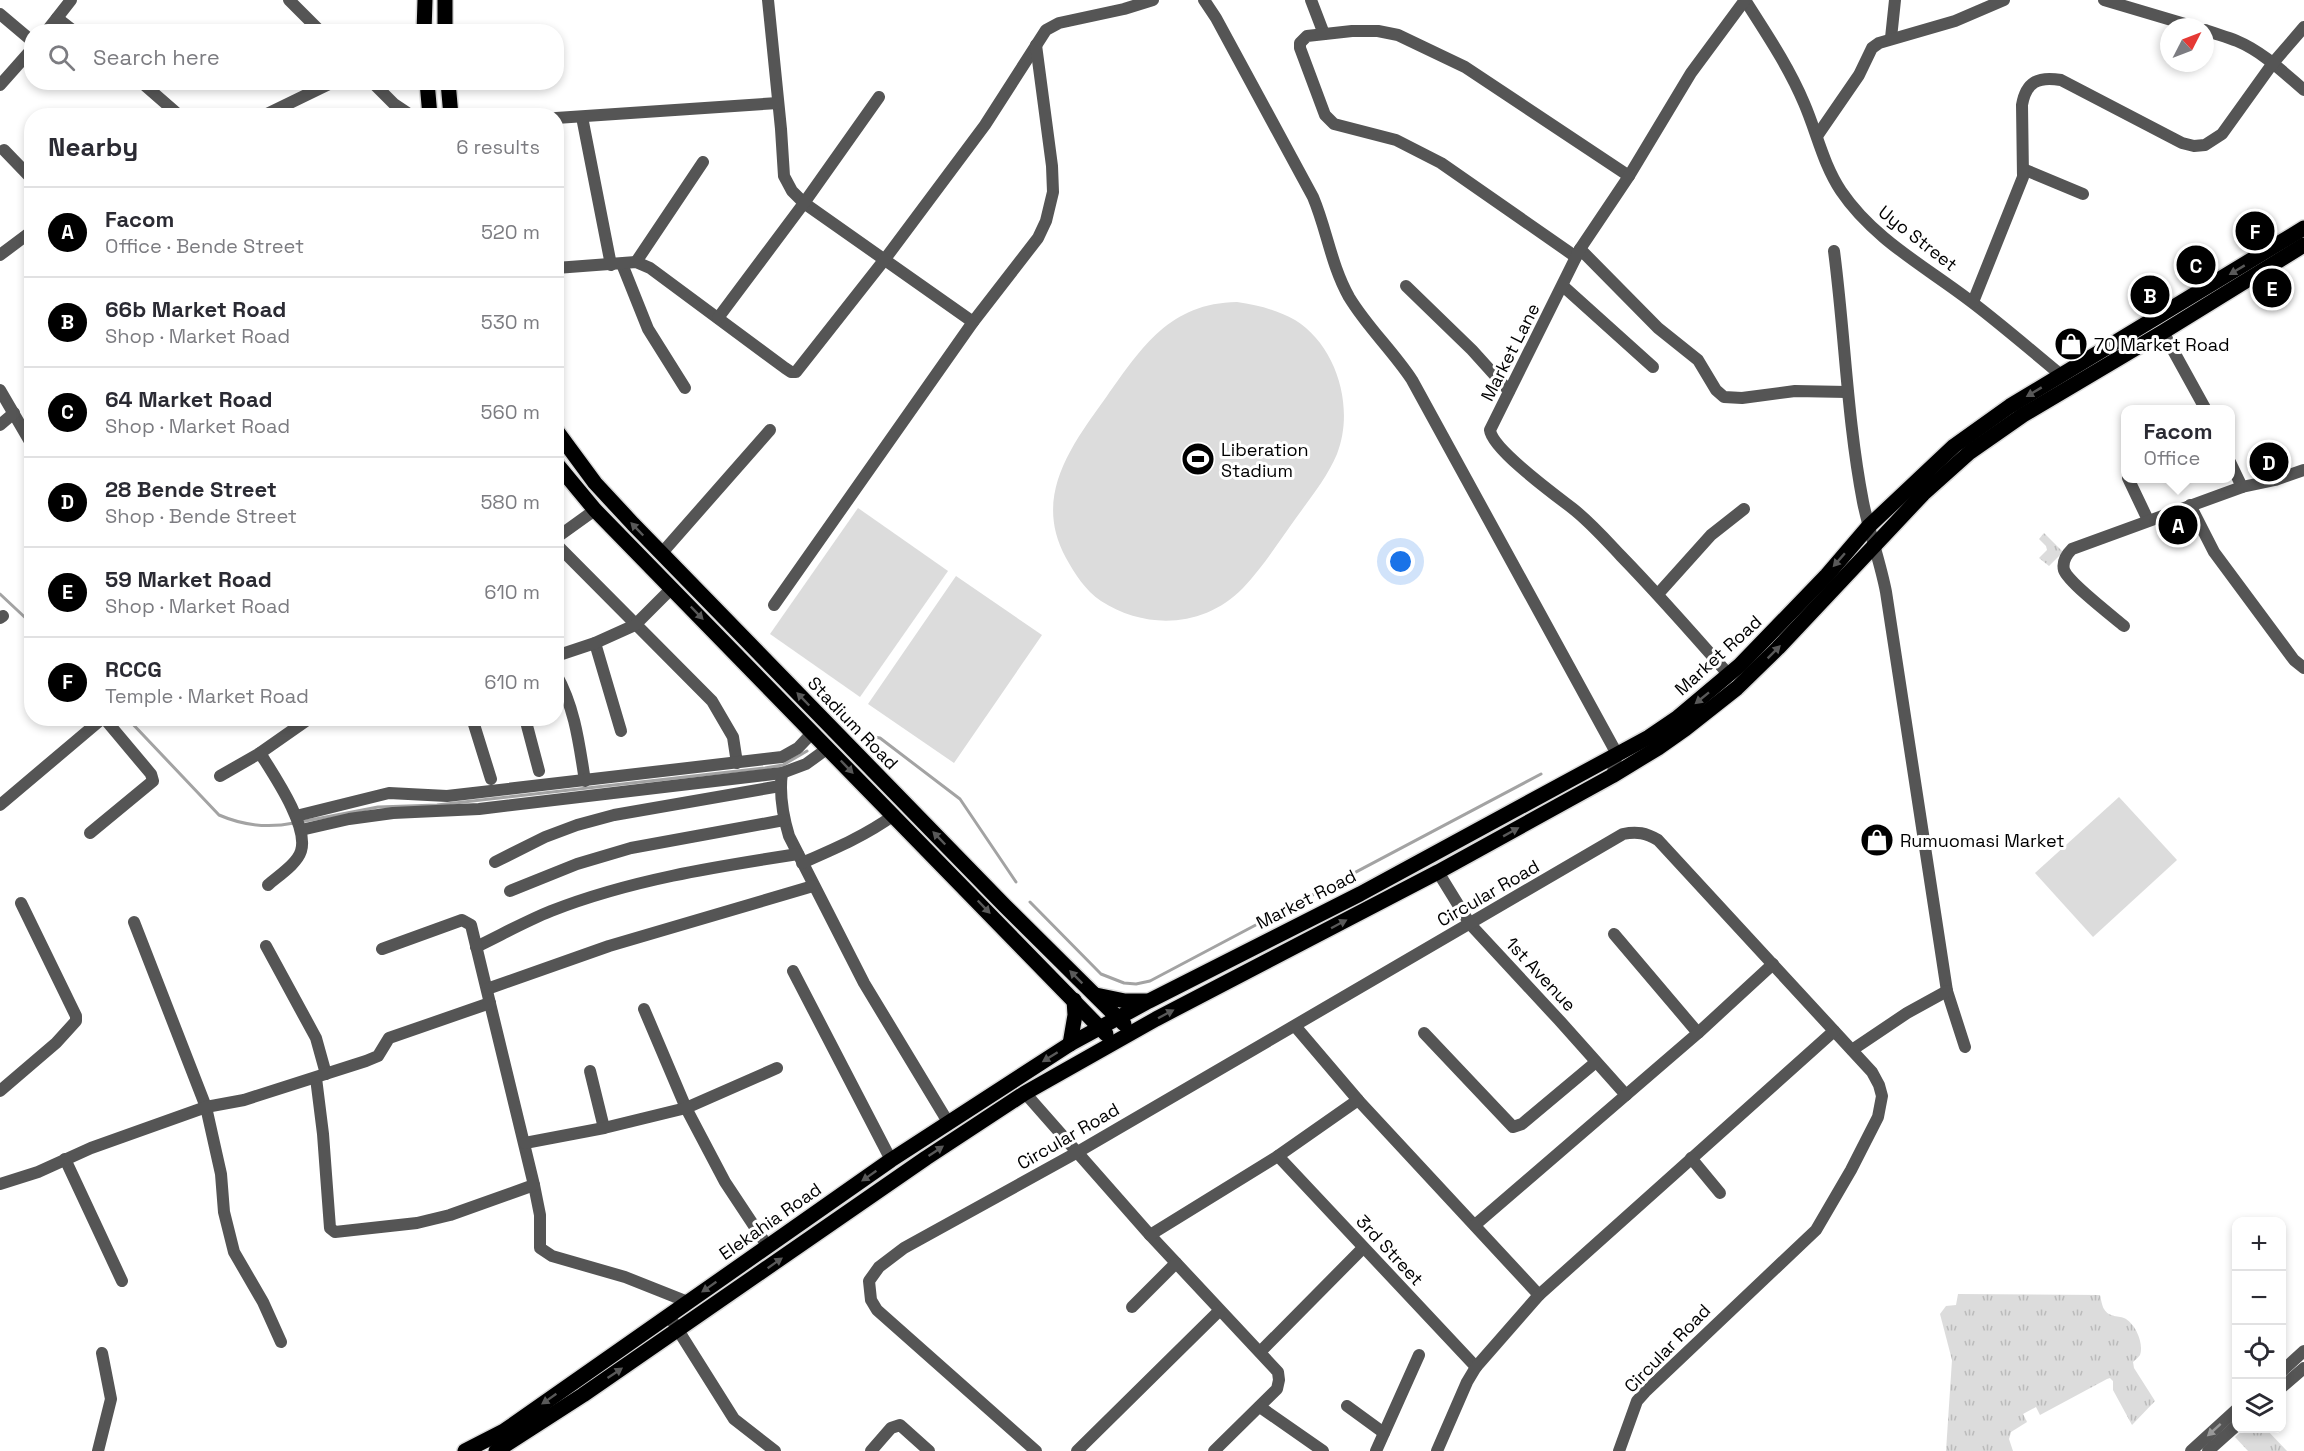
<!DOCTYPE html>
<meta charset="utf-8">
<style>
body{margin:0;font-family:"Space Grotesk",sans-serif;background:#f2f2f3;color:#2b2b33}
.controls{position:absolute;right:18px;bottom:18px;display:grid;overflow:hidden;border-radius:12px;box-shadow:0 3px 9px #0003}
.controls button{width:54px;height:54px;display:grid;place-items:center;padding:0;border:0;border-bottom:2px solid #e1e1e2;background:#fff;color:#2b2b33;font:30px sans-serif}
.compass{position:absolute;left:2160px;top:18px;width:54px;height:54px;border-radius:50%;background:#fff;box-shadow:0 3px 9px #0003;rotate:48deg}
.you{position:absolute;left:1401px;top:562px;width:21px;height:21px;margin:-15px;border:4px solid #fff;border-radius:50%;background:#1a73e8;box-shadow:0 0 0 9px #1a73e833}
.badge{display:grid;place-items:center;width:39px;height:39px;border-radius:50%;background:#000;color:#fff;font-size:20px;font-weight:700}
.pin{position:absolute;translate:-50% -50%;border:3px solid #fff;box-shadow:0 2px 6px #0006}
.popup{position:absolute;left:2121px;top:405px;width:114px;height:78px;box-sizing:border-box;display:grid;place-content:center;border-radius:12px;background:#fff;filter:drop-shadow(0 2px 4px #0005);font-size:20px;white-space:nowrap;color:#7c7c81}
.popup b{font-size:22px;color:#2b2b33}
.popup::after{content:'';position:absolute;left:50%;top:100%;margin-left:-12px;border:12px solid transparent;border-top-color:#fff}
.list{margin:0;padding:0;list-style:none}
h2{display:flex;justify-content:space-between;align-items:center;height:78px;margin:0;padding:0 24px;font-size:26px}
h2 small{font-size:20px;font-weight:400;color:#7c7c81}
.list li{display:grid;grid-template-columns:39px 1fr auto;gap:18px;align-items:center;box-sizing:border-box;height:90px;padding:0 24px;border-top:2px solid #e1e1e2}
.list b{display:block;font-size:22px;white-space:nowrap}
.list p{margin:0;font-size:20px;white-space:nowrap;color:#7c7c81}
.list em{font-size:20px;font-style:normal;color:#7c7c81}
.icon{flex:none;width:33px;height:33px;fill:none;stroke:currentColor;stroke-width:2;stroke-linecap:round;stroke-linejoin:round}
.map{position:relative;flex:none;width:2304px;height:1451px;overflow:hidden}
.search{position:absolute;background:#fff;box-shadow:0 3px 9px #0003;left:24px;top:24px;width:540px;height:66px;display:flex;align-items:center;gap:15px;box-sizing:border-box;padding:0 21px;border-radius:24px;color:#7c7c81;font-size:22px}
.panel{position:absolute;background:#fff;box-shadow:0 3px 9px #0003;left:24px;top:108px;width:540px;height:618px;border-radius:24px}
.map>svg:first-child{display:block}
.grass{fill:url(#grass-tufts)}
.green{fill:#dcdcdc}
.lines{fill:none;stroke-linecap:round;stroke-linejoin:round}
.stream{stroke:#a3a3a3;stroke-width:3}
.major-casing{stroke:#dbdbdb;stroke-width:18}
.minor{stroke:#555;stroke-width:12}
.major{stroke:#000;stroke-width:15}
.oneway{fill:#595959}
.oneway2{fill:#999}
.labels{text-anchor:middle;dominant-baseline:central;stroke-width:6;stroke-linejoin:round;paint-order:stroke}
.street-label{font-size:18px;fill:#000;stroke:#fff}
.poi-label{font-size:18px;fill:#000;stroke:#fff;text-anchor:start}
</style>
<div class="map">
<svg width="2304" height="1451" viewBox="0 0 2304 1451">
<defs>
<pattern id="grass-tufts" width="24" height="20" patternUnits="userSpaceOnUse" patternTransform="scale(1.5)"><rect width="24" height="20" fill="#dcdcdc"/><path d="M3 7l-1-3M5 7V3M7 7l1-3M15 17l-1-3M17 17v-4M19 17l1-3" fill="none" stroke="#bbb"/></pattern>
</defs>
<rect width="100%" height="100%" fill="#fff"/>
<g class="grass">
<path d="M2044 533 2063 552 2049 566 2039 558 2047 550 2046 546 2039 539Z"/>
<path d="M1958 1294 2100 1295C2101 1299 2102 1306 2104 1309 2109 1318 2119 1315 2126 1319 2136 1325 2144 1344 2140 1355 2138 1358 2135 1360 2133 1362L2134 1368 2155 1401 2132 1425 2113 1390V1381L2110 1378 2107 1379 2040 1415 2036 1407 2023 1414 2027 1422 2011 1432 2009 1439 2013 1451H1946L1952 1360 1940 1314 1946 1306 1956 1305Z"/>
<path d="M2244 1429H2266L2287 1451H2248L2235 1437Z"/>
</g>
<g class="green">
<path d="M1237 302C1258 305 1277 310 1295 320 1337 346 1355 408 1337 454 1326 480 1307 502 1291 525 1276 546 1261 569 1243 588 1204 628 1146 630 1101 601 1085 590 1075 574 1066 558 1032 496 1072 445 1107 396 1142 347 1170 303 1237 302Z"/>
<path d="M858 508 948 571 860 697 770 634Z"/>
<path d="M956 576 1042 635 954 763 868 704Z"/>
<path d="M2119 797 2177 860 2093 937 2035 873Z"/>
</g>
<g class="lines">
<g class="stream">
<path d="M0 594 32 624"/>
<path d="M127 718 219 815C242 825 269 828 294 823"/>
<path d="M863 743 874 737 880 738 960 799 1016 882"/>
<path d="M300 822 378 807 437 805 765 768 783 765 807 751"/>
<path d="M1030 902 1101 974 1124 983 1136 984 1150 981 1541 774"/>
</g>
<defs>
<g id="major">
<path d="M445 0V32"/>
<path d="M424 32 425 0"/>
<path d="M427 82 430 116"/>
<path d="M448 82 451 116"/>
<path d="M556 430 595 483 633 524 1005 906 1124 1024"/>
<path d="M556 463 595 510 1106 1034"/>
<path d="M1096 995 1125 1001H1146"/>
<path d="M1070 1044 1075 1015 1074 1000"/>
<path d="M465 1451 504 1431 891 1160 1070 1044 1149 1001 1360 894 1649 737 1677 718 1740 665 1827 575 1869 526 1954 446 2010 406 2304 228"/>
<path d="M496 1451 583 1395 926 1158 1025 1093 1156 1019 1438 872 1612 776 1658 748 1685 729 1737 688 1778 648 1923 494 1970 452 2023 415 2163 332 2304 245"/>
</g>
</defs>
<use href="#major" class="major-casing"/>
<g class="minor">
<path d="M289 0 321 32"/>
<path d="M768 0 781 129 784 176 792 191 804 203 973 322"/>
<path d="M1204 0 1216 18 1313 197C1327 230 1331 265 1349 297 1367 327 1393 351 1412 380L1617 754 1612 776"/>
<path d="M1311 0 1324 34"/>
<path d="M1745 0C1766 33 1789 67 1804 103 1817 133 1823 164 1841 191 1874 240 1928 268 1973 303 2003 326 2032 351 2061 375"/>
<path d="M2104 0 2195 27"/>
<path d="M0 14 32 41"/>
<path d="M57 18 75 32"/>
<path d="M2205 30C2216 34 2227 37 2237 41 2263 52 2283 72 2304 90"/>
<path d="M46 32 71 0"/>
<path d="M1891 38 1895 0"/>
<path d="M141 82 180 116"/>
<path d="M372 82 394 104 412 116"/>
<path d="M0 85 32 49"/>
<path d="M263 116 333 82"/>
<path d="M582 117 611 265"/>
<path d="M556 118 778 103"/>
<path d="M1817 136 1859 75 1872 48 1879 43 1955 21 2004 0"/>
<path d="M4 150 32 179"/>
<path d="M2023 169 2083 194"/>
<path d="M1580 249 1658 328 1698 360 1716 390 1724 397 1742 398 1795 391 1847 392"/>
<path d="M1834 251C1845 335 1847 419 1863 502 1869 532 1880 561 1886 592L1947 991 1965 1047"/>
<path d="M0 255 32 231"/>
<path d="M1576 257 1441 163 1396 140 1334 124 1325 115 1300 48V43L1307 36 1352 31H1378L1398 35 1465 67 1629 176"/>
<path d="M636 262 703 162"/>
<path d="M622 264 648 329 685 388"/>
<path d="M556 268 636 262 650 268 785 368 791 372H796L885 259 985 125 1046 30 1059 23 1124 9 1153 0"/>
<path d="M1406 286 1472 350 1509 391"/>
<path d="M1563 286 1653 367"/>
<path d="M1973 302 2023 177 2022 105C2026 82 2038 76 2061 80L2182 143 2194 146 2205 145 2222 134 2273 63 2304 27"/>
<path d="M718 318 804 203 879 97"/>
<path d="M2163 332 2206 410"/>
<path d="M0 390 32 445"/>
<path d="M0 425 14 413"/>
<path d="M2230 462 2242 487"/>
<path d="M2128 478 2148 520"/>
<path d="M2190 505 2214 552 2294 660 2304 668"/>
<path d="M556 538 595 510"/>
<path d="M556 544 712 701 733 737 737 763"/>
<path d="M661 554 770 430"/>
<path d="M1658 594 1711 535 1744 509"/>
<path d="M774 605 973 322 1038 238 1046 221 1053 192 1052 166 1036 45"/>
<path d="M0 618 3 616"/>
<path d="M2124 626C2112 616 2068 582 2064 570 2062 562 2067 554 2072 549L2242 487 2275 480 2304 470"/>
<path d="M595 643 621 731"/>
<path d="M556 656 595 643 635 625 672 588"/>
<path d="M556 674C575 708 579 743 585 781"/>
<path d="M1729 675C1694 635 1658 594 1621 556 1605 539 1590 522 1572 508 1555 495 1492 449 1490 430L1580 249 1629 176 1691 73 1745 0"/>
<path d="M472 718 491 779"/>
<path d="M525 718 539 771"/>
<path d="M260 753C273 774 309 826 301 851 297 864 278 876 268 885"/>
<path d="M782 773C779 794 783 816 789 836L864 983 948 1122"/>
<path d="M220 776 260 753 310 718"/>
<path d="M0 805 103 718"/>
<path d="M296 816 389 793 447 796 782 757 798 748 813 732"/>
<path d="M301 830 349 819 393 813 479 809 782 773 806 764 828 748"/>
<path d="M90 833 153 781 151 774 104 718"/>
<path d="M495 862 545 837 577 825 614 815 780 786"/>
<path d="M802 863C834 849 865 836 894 815"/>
<path d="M1438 872 1470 924 1559 1020 1626 1095"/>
<path d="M510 891 577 864 631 848 784 820"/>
<path d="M134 922 206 1107 221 1174 224 1212 234 1252 263 1302 281 1342"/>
<path d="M1614 934 1698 1033"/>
<path d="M266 946 316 1038 326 1074"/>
<path d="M476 947C501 935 526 921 551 911 630 880 714 867 798 854"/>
<path d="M382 949 462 920 471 925 534 1185 540 1215V1248L552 1256 625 1277 688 1302"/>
<path d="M793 971 891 1160"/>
<path d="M487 989 609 946 813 886"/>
<path d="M644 1009 686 1108 725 1182 768 1247"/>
<path d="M1295 1026 1358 1100 1539 1295"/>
<path d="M1424 1033 1513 1127 1522 1124 1596 1062"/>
<path d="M1852 1050 1907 1013 1947 991"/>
<path d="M590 1071 604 1128"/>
<path d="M316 1078 323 1134 330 1228 335 1232 417 1223 450 1215 534 1185"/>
<path d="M0 1091 56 1043 76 1021V1016L21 903"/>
<path d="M1025 1093 1150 1235 1278 1372 1279 1380 1277 1389 1214 1451"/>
<path d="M525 1143 604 1128 686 1108 777 1068"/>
<path d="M1278 1156 1476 1367"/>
<path d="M1691 1158 1720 1193"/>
<path d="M65 1159 122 1281"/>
<path d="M0 1184 38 1172 91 1148 206 1107 244 1100 366 1061 378 1056 389 1038 490 1003"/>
<path d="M1475 1225 1698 1033 1773 964"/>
<path d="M1150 1235 1278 1156 1358 1100"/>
<path d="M1132 1307 1176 1263"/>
<path d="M673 1322 734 1419 775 1451"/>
<path d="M1260 1352 1363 1248"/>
<path d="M2282 1371 2304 1351"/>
<path d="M2282 1387 2304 1368"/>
<path d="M1347 1406 1384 1433"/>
<path d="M1260 1407 1323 1451"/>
<path d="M98 1451 111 1399 102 1353"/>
<path d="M871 1451 891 1428 900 1425 929 1451"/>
<path d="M1036 1451 877 1310 871 1300 869 1281 879 1267 904 1248 1076 1153 1623 834C1637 831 1646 833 1658 840L1872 1072 1879 1085 1882 1096 1878 1117 1851 1170 1816 1230 1645 1392 1637 1401 1619 1451"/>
<path d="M1077 1451 1219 1311"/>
<path d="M1376 1451 1419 1355"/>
<path d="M1437 1451 1467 1382 1476 1367 1539 1295 1834 1031"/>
<path d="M2191 1451 2236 1410"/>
<path d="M2208 1451 2236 1426"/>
</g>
<use href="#major" class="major"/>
</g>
<defs><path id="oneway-solid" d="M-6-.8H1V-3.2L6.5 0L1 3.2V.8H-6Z" transform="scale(1.5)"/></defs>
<g class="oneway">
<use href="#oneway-solid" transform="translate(2237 270) rotate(149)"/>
<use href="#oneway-solid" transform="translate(2034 392) rotate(149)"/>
<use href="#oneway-solid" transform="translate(637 529) rotate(-134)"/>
<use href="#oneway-solid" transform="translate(1839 560) rotate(131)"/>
<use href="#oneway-solid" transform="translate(697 613) rotate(46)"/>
<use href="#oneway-solid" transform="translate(1774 652) rotate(-45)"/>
<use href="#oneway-solid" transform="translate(1702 698) rotate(141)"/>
<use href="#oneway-solid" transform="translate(803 699) rotate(-134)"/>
<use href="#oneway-solid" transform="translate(847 767) rotate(46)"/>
<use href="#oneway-solid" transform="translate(1511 832) rotate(-29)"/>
<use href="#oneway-solid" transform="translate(939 838) rotate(-134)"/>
<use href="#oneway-solid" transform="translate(984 907) rotate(46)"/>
<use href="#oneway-solid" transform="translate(1339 924) rotate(-28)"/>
<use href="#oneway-solid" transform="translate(1076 977) rotate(-135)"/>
<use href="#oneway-solid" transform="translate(1166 1014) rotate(-28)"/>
<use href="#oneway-solid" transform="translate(1050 1057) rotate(148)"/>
<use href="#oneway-solid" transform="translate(936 1151) rotate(-34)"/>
<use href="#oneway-solid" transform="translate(869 1176) rotate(145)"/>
<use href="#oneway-solid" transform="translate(775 1263) rotate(-35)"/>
<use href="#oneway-solid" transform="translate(709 1287) rotate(145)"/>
<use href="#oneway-solid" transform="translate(615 1373) rotate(-34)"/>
<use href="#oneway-solid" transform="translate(549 1399) rotate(145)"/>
</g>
<use class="oneway2" href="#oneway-solid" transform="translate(2214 1430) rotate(138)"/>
<defs>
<symbol id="shop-disc" viewBox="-11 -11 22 22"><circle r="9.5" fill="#000" stroke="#fff"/><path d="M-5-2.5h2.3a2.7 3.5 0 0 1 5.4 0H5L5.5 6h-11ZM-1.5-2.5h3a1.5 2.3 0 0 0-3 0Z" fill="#fff"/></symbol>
<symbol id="stadium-disc" viewBox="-11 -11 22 22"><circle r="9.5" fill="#000" stroke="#fff"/><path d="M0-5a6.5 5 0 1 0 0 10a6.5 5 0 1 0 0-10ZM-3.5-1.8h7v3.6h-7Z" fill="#fff"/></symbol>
</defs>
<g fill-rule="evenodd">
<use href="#shop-disc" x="2052" y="325" width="38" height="38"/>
<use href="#stadium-disc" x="1179" y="440" width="38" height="38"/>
<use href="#shop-disc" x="1858" y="821" width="38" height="38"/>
</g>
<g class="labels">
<g class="street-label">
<text transform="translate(1918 238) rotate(38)">Uyo Street</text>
<text transform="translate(1510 352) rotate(-63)">Market Lane</text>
<text transform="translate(1718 655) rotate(-42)">Market Road</text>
<text transform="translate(853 723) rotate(46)">Stadium Road</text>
<text transform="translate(1488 893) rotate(-30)">Circular Road</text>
<text transform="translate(1306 899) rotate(-27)">Market Road</text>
<text transform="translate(1541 974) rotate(47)">1st Avenue</text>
<text transform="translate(1068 1136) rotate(-30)">Circular Road</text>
<text transform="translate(770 1221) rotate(-35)">Elekahia Road</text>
<text transform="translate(1390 1250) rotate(47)">3rd Street</text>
<text transform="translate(1667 1348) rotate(-46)">Circular Road</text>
</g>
<g class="poi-label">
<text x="2094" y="344">70 Market Road</text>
<text x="1221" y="449">Liberation<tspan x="1221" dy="21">Stadium</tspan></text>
<text x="1900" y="840">Rumuomasi Market</text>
</g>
</g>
</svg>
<div class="controls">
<button>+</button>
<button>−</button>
<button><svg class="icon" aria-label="locate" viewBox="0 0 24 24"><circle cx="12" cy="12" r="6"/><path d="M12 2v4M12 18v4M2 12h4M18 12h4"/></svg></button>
<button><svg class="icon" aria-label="layers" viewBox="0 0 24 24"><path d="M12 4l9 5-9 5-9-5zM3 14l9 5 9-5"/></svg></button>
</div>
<svg class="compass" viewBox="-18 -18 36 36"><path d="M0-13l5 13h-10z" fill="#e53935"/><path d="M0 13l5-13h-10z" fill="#7c7c81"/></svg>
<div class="you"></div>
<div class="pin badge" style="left:2178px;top:525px">A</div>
<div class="popup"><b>Facom</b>Office</div>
<div class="pin badge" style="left:2150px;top:295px">B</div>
<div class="pin badge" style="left:2196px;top:265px">C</div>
<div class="pin badge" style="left:2269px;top:462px">D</div>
<div class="pin badge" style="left:2272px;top:288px">E</div>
<div class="pin badge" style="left:2255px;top:231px">F</div>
<div class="search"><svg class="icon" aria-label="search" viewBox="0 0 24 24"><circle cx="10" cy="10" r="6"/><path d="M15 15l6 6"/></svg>Search here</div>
<section class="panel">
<h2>Nearby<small>6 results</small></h2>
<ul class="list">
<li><span class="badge">A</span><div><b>Facom</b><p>Office · Bende Street</p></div><em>520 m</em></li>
<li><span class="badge">B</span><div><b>66b Market Road</b><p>Shop · Market Road</p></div><em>530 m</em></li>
<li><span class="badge">C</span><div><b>64 Market Road</b><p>Shop · Market Road</p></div><em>560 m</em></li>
<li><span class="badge">D</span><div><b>28 Bende Street</b><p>Shop · Bende Street</p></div><em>580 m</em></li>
<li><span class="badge">E</span><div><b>59 Market Road</b><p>Shop · Market Road</p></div><em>610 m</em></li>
<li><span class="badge">F</span><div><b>RCCG</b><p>Temple · Market Road</p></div><em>610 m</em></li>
</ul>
</section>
</div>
